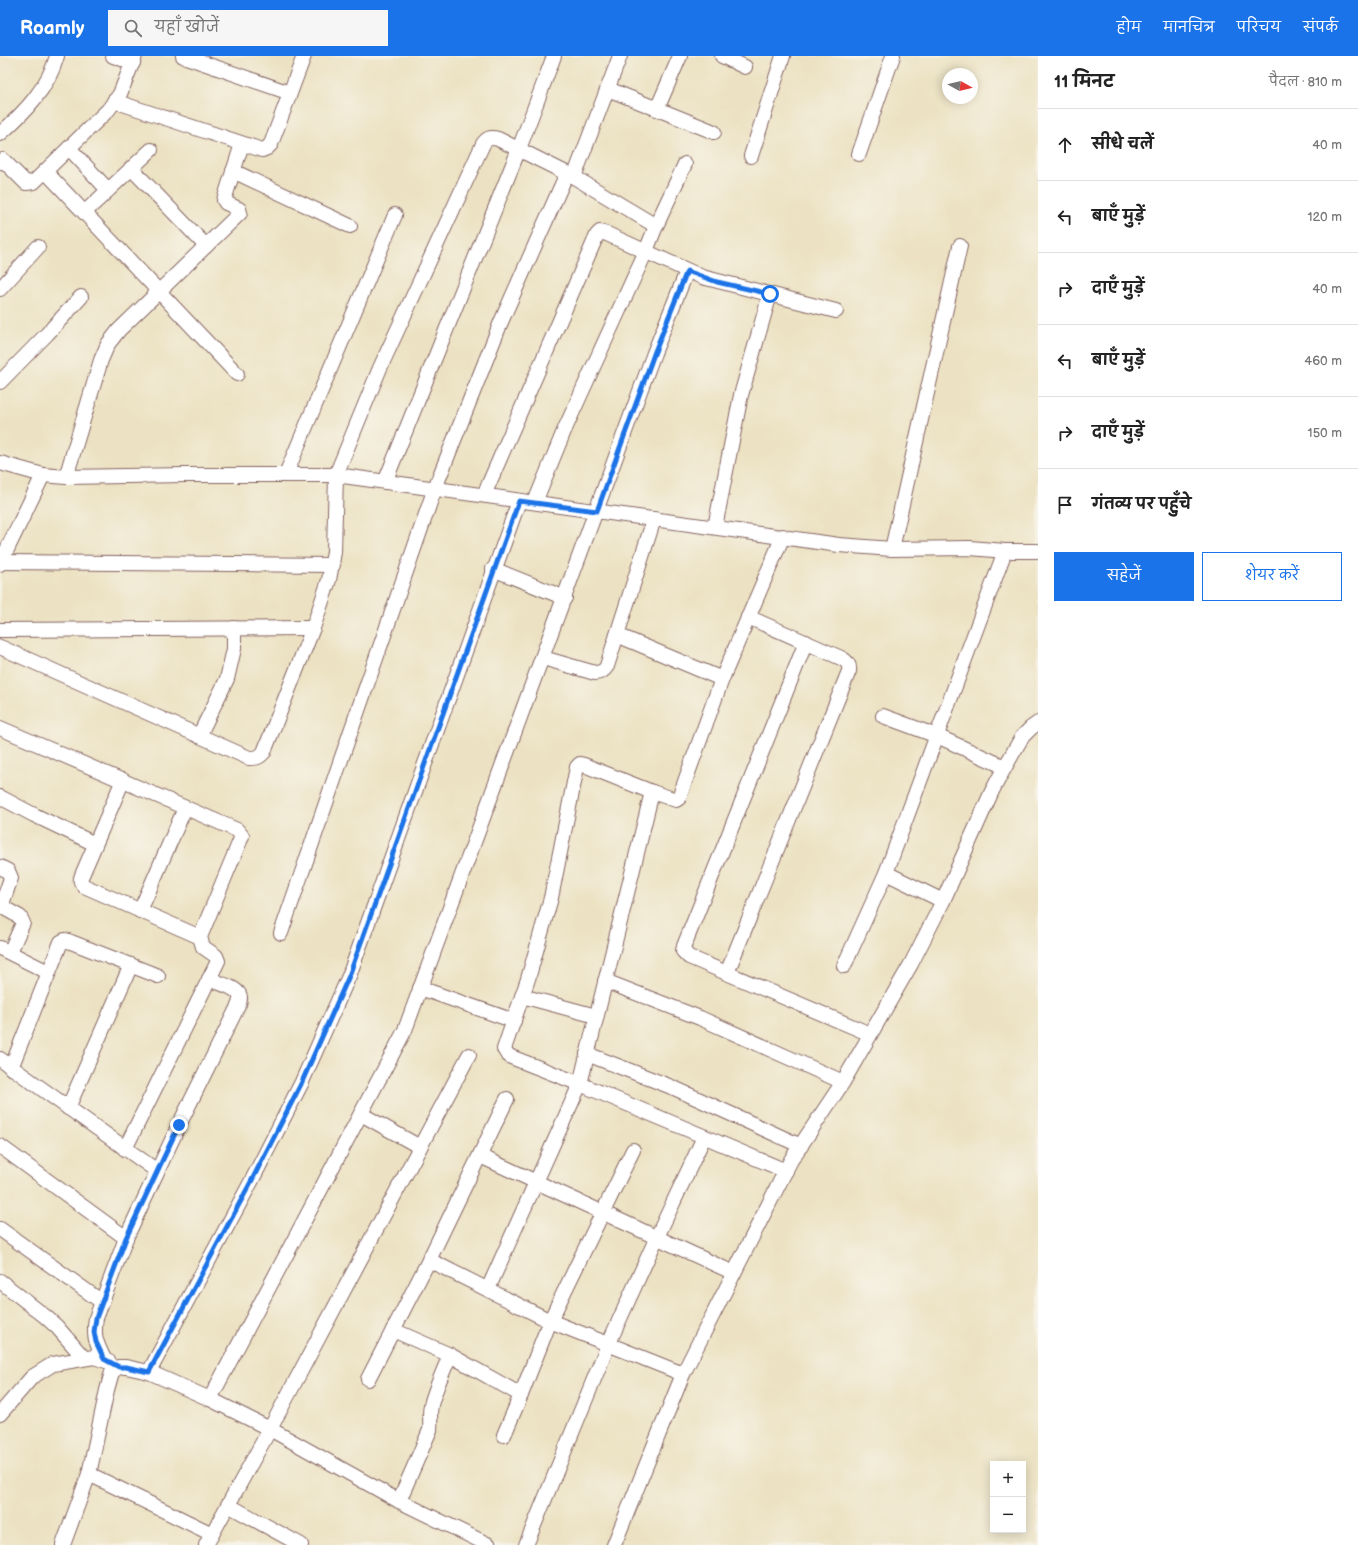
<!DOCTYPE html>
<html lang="hi">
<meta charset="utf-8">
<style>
body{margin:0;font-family:"Balsamiq Sans","Playpen Sans Deva",sans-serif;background:#f6f6f6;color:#222}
.controls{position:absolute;right:12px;bottom:12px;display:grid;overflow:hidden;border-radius:0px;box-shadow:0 2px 10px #0003}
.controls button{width:36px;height:36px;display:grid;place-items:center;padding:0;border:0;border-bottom:1px solid #e0e0e0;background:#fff;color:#222;font:20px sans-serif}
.compass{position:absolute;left:942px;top:12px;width:36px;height:36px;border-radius:50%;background:#fff;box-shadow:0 2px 10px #0003;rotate:98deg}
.stop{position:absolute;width:12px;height:12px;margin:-9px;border:3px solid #1a73e8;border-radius:50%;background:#fff}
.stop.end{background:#1a73e8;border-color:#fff;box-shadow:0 1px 4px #0008}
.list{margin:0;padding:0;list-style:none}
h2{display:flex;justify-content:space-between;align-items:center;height:52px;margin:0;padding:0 16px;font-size:17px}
h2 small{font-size:13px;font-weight:400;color:#767676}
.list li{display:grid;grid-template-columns:26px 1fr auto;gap:12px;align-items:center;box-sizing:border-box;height:72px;padding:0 16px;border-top:1px solid #e0e0e0}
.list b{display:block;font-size:15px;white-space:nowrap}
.list em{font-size:13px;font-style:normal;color:#767676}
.actions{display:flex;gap:8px;padding:12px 16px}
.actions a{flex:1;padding:9px 0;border:1px solid #1a73e8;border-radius:0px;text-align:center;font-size:14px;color:#1a73e8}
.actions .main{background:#1a73e8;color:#fff}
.icon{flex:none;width:22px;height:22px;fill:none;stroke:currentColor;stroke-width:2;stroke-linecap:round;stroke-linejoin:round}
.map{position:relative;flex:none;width:1038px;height:1489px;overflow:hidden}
header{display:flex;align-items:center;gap:24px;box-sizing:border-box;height:56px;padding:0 20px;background:#1a73e8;color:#fff}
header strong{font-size:19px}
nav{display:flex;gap:22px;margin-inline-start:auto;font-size:14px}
.search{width:280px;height:36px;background:#f6f6f6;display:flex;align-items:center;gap:10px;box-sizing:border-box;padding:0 14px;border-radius:0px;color:#767676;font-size:15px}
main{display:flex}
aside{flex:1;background:#fff}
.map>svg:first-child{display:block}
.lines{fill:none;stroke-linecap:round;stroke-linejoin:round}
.minor-casing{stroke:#836360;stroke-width:16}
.minor{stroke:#fff;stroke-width:14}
.route{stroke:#1a73e8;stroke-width:5}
</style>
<header>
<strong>Roamly</strong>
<div class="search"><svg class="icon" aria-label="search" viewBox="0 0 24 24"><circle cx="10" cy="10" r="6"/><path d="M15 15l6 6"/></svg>यहाँ खोजें</div>
<nav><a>होम</a><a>मानचित्र</a><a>परिचय</a><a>संपर्क</a></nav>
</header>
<main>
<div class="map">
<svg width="1038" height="1489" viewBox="0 0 1038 1489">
<rect width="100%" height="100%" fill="#f7f3e8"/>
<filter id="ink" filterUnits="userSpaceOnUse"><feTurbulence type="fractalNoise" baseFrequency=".025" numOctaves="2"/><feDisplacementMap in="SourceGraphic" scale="8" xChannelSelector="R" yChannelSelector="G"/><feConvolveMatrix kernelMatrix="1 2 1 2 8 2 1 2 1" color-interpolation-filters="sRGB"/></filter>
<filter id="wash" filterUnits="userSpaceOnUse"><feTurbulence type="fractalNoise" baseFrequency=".012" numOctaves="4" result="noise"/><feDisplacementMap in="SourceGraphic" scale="16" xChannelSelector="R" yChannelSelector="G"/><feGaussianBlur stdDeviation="0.9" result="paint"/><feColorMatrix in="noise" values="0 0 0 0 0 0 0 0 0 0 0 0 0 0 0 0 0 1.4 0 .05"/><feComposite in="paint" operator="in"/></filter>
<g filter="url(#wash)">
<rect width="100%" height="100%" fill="#ece2c3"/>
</g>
<g filter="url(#ink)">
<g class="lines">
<defs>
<g id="minor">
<path d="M113 0 133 7"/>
<path d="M183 0 290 37"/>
<path d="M722 0 745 11"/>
<path d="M608 33 714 76"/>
<path d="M114 45 262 94 267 92 271 88 304 0"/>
<path d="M657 53 680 0"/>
<path d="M0 78C25 56 48 32 57 0"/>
<path d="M69 92 108 134"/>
<path d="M859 98 893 0"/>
<path d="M751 100 783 0"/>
<path d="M0 106 3 104 26 127 34 126 108 54 120 38 135 0"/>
<path d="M131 112 206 190"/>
<path d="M45 115 237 318"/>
<path d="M233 115 350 170"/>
<path d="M574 121 620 0"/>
<path d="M85 156 151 94"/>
<path d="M656 170 685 108"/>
<path d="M0 233 38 191"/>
<path d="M0 326 47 278 81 241"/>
<path d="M0 407 43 419 66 421 186 419H336L839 489 892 493 970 492 1005 495H1038"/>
<path d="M286 418 395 159"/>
<path d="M66 421 101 304 108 288 119 274 240 157 239 153 226 147 224 144 242 88"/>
<path d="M385 426 519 93 554 0"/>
<path d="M484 439 597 179 600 176 607 178 702 221 836 255"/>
<path d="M715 471 741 339 770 238"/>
<path d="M892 493 960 190"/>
<path d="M1 506 333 509"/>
<path d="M0 508 43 419"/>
<path d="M493 513 565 542"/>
<path d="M0 574 313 572"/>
<path d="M617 579 722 623"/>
<path d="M806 586 684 890 683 895 689 901 870 978"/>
<path d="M0 591 249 702C256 702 259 702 264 696L313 572 329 524 334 496 336 419 380 312 483 88C487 82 490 81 498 83L574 121 656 170 646 195 564 375 535 446"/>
<path d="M543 602 595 617C601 617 604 615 607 610L654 463"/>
<path d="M883 660 937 680 1005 711"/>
<path d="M0 672 237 774 242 780 200 881 203 891 216 900 218 905 125 1093"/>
<path d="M199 680 227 623 234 593V572"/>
<path d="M123 724 82 819C80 824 80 826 84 830L200 881"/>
<path d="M652 736 584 709 580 708 577 711 551 842 528 923 504 993 507 998 511 1001 580 1028 786 1115"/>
<path d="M0 741 34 759 95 788"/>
<path d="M0 811 8 815 11 822 3 845 4 852 20 861 23 867 10 896"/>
<path d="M943 845 886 817 1005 495"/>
<path d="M140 855 185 752"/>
<path d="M281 877 435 432 501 266 567 117"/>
<path d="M0 892 48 916"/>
<path d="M844 910 886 817"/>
<path d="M727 917 849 615C850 608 847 605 841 602L748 561"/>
<path d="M605 925 700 962 843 1026"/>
<path d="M420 932 514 965"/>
<path d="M522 940 596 960"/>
<path d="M587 998 674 1032 801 1090"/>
<path d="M0 1003 157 1115"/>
<path d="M11 1012 61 886 65 884 71 886 158 920"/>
<path d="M68 1052 131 909"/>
<path d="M361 1058 420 1091"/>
<path d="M0 1090 126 1182"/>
<path d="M480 1100 734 1217"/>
<path d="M0 1173 102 1246"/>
<path d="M429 1204 550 1265 683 1318"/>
<path d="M0 1225 46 1261 57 1271 84 1302"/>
<path d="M488 1233 580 1028 652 736 676 744 679 742 722 623 783 480"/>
<path d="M393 1274 450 1299 521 1339"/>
<path d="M104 1303C96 1286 93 1281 96 1262L126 1182 179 1069 239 948C240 944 241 941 239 938 235 931 216 926 209 923"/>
<path d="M368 1323 429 1204 507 1043"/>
<path d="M210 1343 405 974 654 297 687 215"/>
<path d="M0 1358 32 1321 53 1308 94 1301 109 1306"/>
<path d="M504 1379 521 1339 550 1265 633 1094"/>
<path d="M89 1418 212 1478"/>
<path d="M399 1445 430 1374C431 1366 429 1358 431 1349 435 1333 443 1316 450 1299"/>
<path d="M228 1449 301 1489"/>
<path d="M63 1489 89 1418 107 1334 112 1316 119 1311H126L149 1316"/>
<path d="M206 1489 270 1373 469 999"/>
<path d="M489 1489 399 1445 270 1373 210 1343 149 1316 252 1124 301 1028 349 920 519 445"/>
<path d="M526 1489 608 1289 657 1181 704 1081"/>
<path d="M614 1489 683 1318 791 1104 843 1026 911 908 943 845 992 735 1005 711 1022 681 1031 672 1038 667"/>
</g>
</defs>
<use href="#minor" class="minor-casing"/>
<use href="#minor" class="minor"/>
</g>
</g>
<g class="lines" filter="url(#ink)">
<path class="route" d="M179 1069 126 1182 96 1262 94 1276 96 1286 104 1303 119 1311H126L149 1316 252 1124 301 1028 349 920 519 445 597 455 654 298 687 215 717 226 770 238"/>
</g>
</svg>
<div class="controls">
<button>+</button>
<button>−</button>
</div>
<svg class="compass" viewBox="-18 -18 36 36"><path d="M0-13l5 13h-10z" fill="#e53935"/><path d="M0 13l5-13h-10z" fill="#767676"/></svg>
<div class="stop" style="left:770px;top:238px"></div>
<div class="stop end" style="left:179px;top:1069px"></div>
</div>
<aside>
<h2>11 मिनट<small>पैदल · 810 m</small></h2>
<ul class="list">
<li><svg class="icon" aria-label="ahead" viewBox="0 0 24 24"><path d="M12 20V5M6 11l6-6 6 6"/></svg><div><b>सीधे चलें</b></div><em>40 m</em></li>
<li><svg class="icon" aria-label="left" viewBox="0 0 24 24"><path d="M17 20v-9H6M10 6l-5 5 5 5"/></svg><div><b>बाएँ मुड़ें</b></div><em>120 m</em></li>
<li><svg class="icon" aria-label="right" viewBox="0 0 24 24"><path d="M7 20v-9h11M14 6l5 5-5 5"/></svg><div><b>दाएँ मुड़ें</b></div><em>40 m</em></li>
<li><svg class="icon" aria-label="left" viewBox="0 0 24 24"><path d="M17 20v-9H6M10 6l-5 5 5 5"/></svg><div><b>बाएँ मुड़ें</b></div><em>460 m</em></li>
<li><svg class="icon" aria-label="right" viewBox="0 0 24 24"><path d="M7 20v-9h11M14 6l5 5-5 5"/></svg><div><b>दाएँ मुड़ें</b></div><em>150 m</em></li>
<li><svg class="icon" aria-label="arrive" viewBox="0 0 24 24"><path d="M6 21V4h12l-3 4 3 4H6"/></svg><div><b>गंतव्य पर पहुँचे</b></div></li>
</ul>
<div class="actions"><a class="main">सहेजें</a><a>शेयर करें</a></div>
</aside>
</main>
